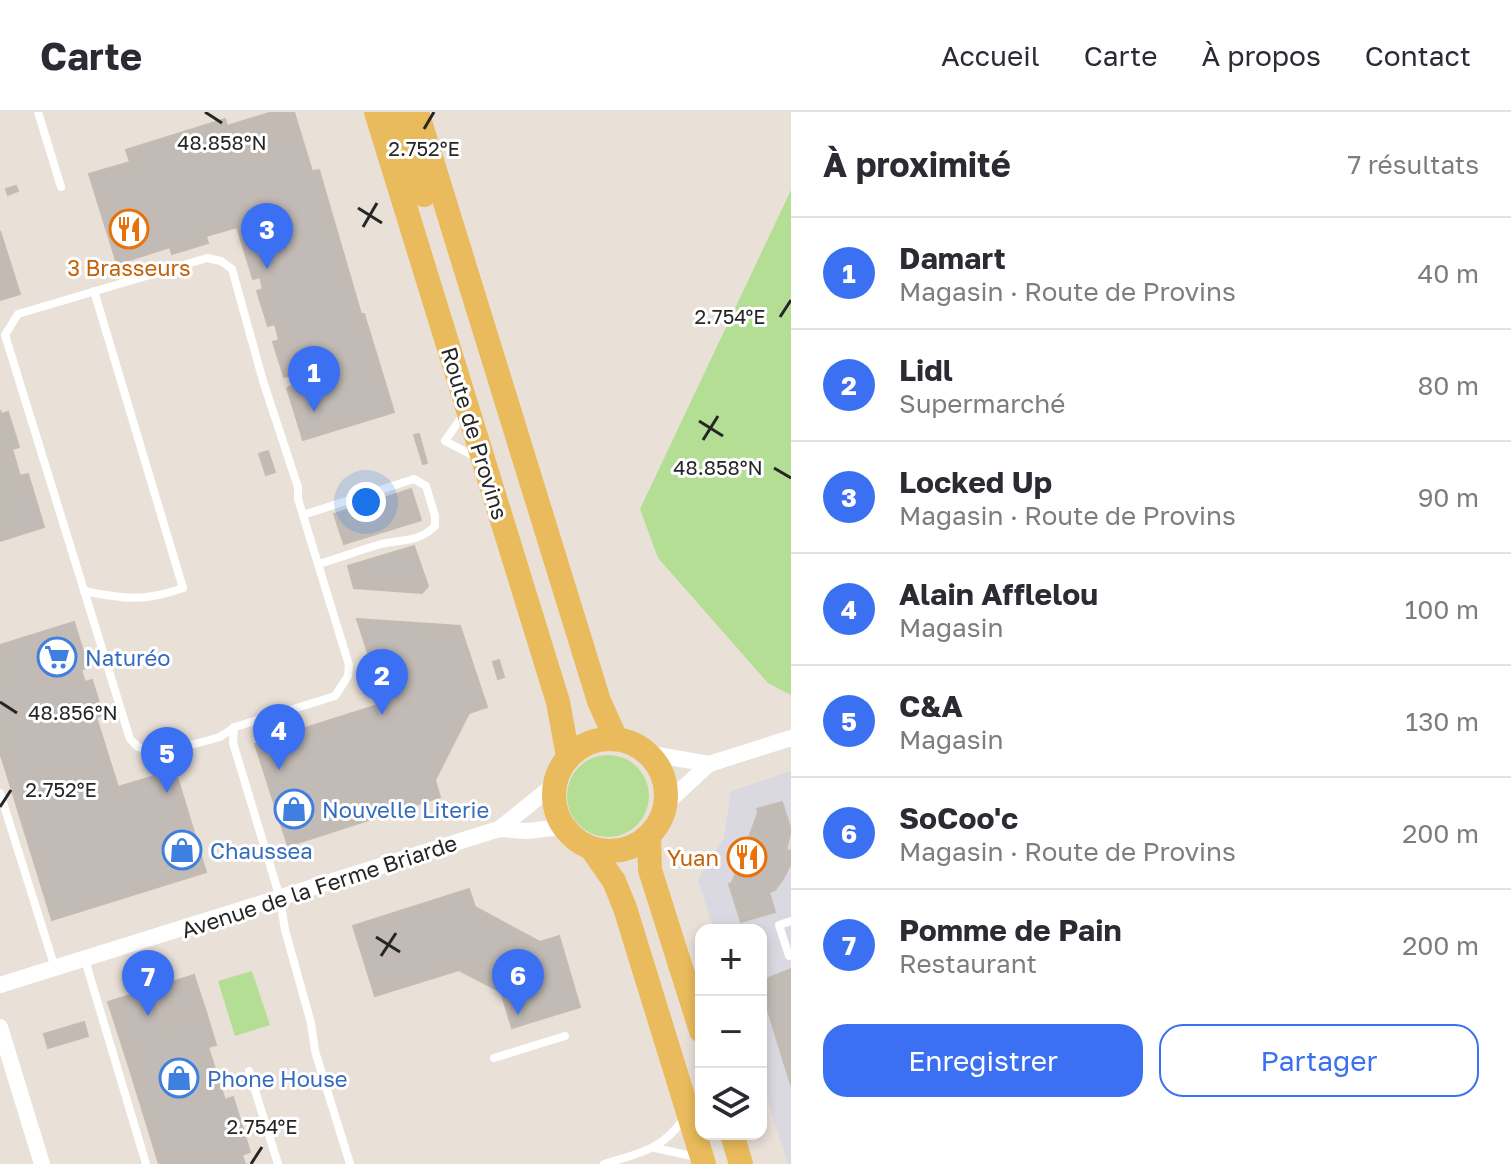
<!DOCTYPE html>
<html lang="fr">
<meta charset="utf-8">
<style>
body{margin:0;font-family:"Golos Text",sans-serif;background:#f2f2f3;color:#2b2b33}
.controls{position:absolute;right:24px;bottom:24px;display:grid;overflow:hidden;border-radius:16px;box-shadow:0 4px 12px #0003}
.controls button{width:72px;height:72px;display:grid;place-items:center;padding:0;border:0;border-bottom:2px solid #e1e1e2;background:#fff;color:#2b2b33;font:40px sans-serif}
.you{position:absolute;left:366px;top:390px;width:28px;height:28px;margin:-20px;border:6px solid #fff;border-radius:50%;background:#1a73e8;box-shadow:0 0 0 12px #1a73e833}
.badge{display:grid;place-items:center;width:52px;height:52px;border-radius:50%;background:#3c70f2;color:#fff;font-size:26px;font-weight:700}
.pin{position:absolute;translate:-50% -66px;filter:drop-shadow(0 2px 4px #0008)}
.pin::after{content:'';position:absolute;top:42px;width:28px;height:24px;background:inherit;clip-path:polygon(0 0,100% 0,50% 100%)}
.list{margin:0;padding:0;list-style:none}
h2{display:flex;justify-content:space-between;align-items:center;height:104px;margin:0;padding:0 32px;font-size:34px}
h2 small{font-size:26px;font-weight:400;color:#7c7c81}
.list li{display:grid;grid-template-columns:52px 1fr auto;gap:24px;align-items:center;box-sizing:border-box;height:112px;padding:0 32px;border-top:2px solid #e1e1e2}
.list b{display:block;font-size:30px;white-space:nowrap}
.list p{margin:0;font-size:26px;white-space:nowrap;color:#7c7c81}
.list em{font-size:26px;font-style:normal;color:#7c7c81}
.actions{display:flex;gap:16px;padding:24px 32px}
.actions a{flex:1;padding:18px 0;border:2px solid #3c70f2;border-radius:24px;text-align:center;font-size:28px;color:#3c70f2}
.actions .main{background:#3c70f2;color:#fff}
.icon{flex:none;width:44px;height:44px;fill:none;stroke:currentColor;stroke-width:2;stroke-linecap:round;stroke-linejoin:round}
.map{position:relative;flex:none;width:791px;height:1052px;overflow:hidden}
header{display:flex;align-items:center;gap:48px;box-sizing:border-box;height:112px;padding:0 40px;background:#fff;border-bottom:2px solid #e1e1e2}
header strong{font-size:38px}
nav{display:flex;gap:44px;margin-inline-start:auto;font-size:28px}
main{display:flex}
aside{flex:1;background:#fff}
.map>svg:first-child{display:block}
.industrial{fill:#dad9e1}
.green{fill:#b5de95}
.building{fill:#c1bab5;stroke:#c4bcb2;stroke-width:2}
.lines{fill:none;stroke-linecap:round;stroke-linejoin:round}
.service{stroke:#fff;stroke-width:8}
.minor{stroke:#fff;stroke-width:16}
.primary{stroke:#eabb5c;stroke-width:24}
.ticks{fill:none;stroke:#262626;stroke-width:3}
.labels{text-anchor:middle;dominant-baseline:central;stroke-width:6;stroke-linejoin:round;paint-order:stroke}
.food-label{font-size:22px;fill:#c56008;stroke:#fff}
.street-label{font-size:22px;fill:#262626;stroke:#fff}
.shop-label{font-size:22px;fill:#366cbe;stroke:#fff;text-anchor:start}
.ticks-label{font-size:20px;text-anchor:middle;fill:#262626;stroke:#fff;stroke-width:6;stroke-linejoin:round;paint-order:stroke}
</style>
<header>
<strong>Carte</strong>
<nav><a>Accueil</a><a>Carte</a><a>À propos</a><a>Contact</a></nav>
</header>
<main>
<div class="map">
<svg width="791" height="1052" viewBox="0 0 791 1052">
<rect width="100%" height="100%" fill="#e9e0d8"/>
<path class="industrial" d="M791 659V1052H788L761 968V818H714L698 768 724 726 731 679Z"/>
<g class="green">
<path d="M791 78V583L768 571 658 446 640 397Z"/>
<circle cx="608" cy="684" r="41"/>
<path d="M252 859 270 913 235 924 218 869Z"/>
</g>
<g class="building">
<path d="M273 0H294L300 20 274 28 266 2Z"/>
<path d="M266 2 274 28 300 20 312 59 319 58 361 202H364L394 300 303 328 287 276 294 273 291 263 284 265 273 230 279 228 275 212 268 214 257 179 263 177 260 165 253 167 237 115 206 124 208 131 172 142 170 135 117 152 89 62 130 50 126 38 225 7 227 14Z"/>
<path d="M16 74 18 79 8 83 6 77Z"/>
<path d="M0 119 20 182 0 188Z"/>
<path d="M0 298 1 302 8 300 19 335 12 337 20 364 28 362 44 415 0 429Z"/>
<path d="M419 322 427 351 423 352 414 323Z"/>
<path d="M268 339 275 360 266 363 259 342Z"/>
<path d="M411 377 421 408 344 432 334 402Z"/>
<path d="M414 434 428 474 422 481 354 476 348 454Z"/>
<path d="M357 507 460 514 487 595 469 601 435 668 440 685 288 734 255 632 384 591Z"/>
<path d="M74 510 88 555 81 558 85 570 92 568 103 603 96 605 118 675 175 658 206 760 52 808 0 640V533Z"/>
<path d="M499 548 504 565 498 567 493 550Z"/>
<path d="M782 690 791 718 786 738 791 739V751L783 767 775 778 769 780 775 800 741 810 729 772 735 770 760 704 757 697Z"/>
<path d="M758 701 760 704 735 770 732 771Z"/>
<path d="M469 777 475 795 540 830 559 824 580 895 512 916 501 880 459 858 375 884 353 814Z"/>
<path d="M791 857V973L761 876V869Z"/>
<path d="M194 863 206 900 164 913 153 876Z"/>
<path d="M153 876 164 913 206 900 216 933 208 935 225 988 233 985 250 1040 242 1043 245 1052H159L130 958 145 953 139 931 123 936 108 890Z"/>
<path d="M84 910 88 924 48 936 44 922Z"/>
<path d="M139 931 145 953 130 958 123 936Z"/>
</g>
<g class="lines">
<g class="service">
<path d="M38 0 61 75"/>
<path d="M207 146 221 149 232 157 263 269 298 375V387L349 553 348 564 335 584 235 615 220 625 158 642 138 635 130 627 5 223 18 202Z"/>
<path d="M463 303 445 329 476 345"/>
<path d="M303 403 414 367 426 374 435 404V414C418 431 402 427 381 432 360 438 339 446 319 452"/>
<path d="M84 479C123 487 145 490 183 476L94 179"/>
<path d="M234 615 233 631 280 786 285 818 311 911 315 939 350 1052"/>
<path d="M0 681 55 856"/>
<path d="M789 844 779 813 791 809"/>
<path d="M85 848 146 1052"/>
<path d="M494 946 565 924"/>
<path d="M249 959 278 1052"/>
<path d="M655 1036 696 1045"/>
<path d="M604 1052C639 1041 663 1038 684 1006"/>
</g>
<g class="minor">
<path d="M646 641 709 652 791 626"/>
<path d="M667 691 709 652"/>
<path d="M499 717 555 672"/>
<path d="M0 873 499 717 527 719 561 715"/>
<path d="M0 915 42 1052"/>
</g>
<g class="primary">
<path d="M376 0 558 590 568 644"/>
<path d="M398 0 424 83"/>
<path d="M417 0 599 589 616 627"/>
<circle cx="610" cy="683" r="56"/>
<path d="M649 724 650 758 701 919"/>
<path d="M591 736 614 769 625 796 704 1052"/>
<path d="M732 1022 741 1052"/>
</g>
</g>
<path class="ticks" d="M205 0 222 11M424 17 434 0M358 96 382 111M363 115 377 91M780 205 791 188M699 309 723 324M703 328 718 304M774 356 791 366M0 590 17 601M0 695 11 678M376 825 400 840M381 844 396 821M251 1052 262 1035"/>
<defs>
<symbol id="restaurant-ring" viewBox="-11 -11 22 22"><circle r="9.5" fill="#fff" stroke="#e8710a" stroke-width="1.5"/><path d="M-5-6h1v4h1v-4h1v4h1v-4h1v5L-1.5 .5V6h-2V.5L-5-1ZM5-6V6H3V1.5H1.5Q1.5-4 5-6Z" fill="#e8710a"/></symbol>
<symbol id="supermarket-ring" viewBox="-11 -11 22 22"><circle r="9.5" fill="#fff" stroke="#3f7fe0" stroke-width="1.5"/><path d="M-6-5.5h2.5l.6 2H6L4.5 2H-2.5L-4.4-4H-6ZM-1.5 3.2a1.3 1.3 0 1 0 .1 0ZM3 3.2a1.3 1.3 0 1 0 .1 0Z" fill="#3f7fe0"/></symbol>
<symbol id="shop-ring" viewBox="-11 -11 22 22"><circle r="9.5" fill="#fff" stroke="#3f7fe0" stroke-width="1.5"/><path d="M-5-2.5h2.3a2.7 3.5 0 0 1 5.4 0H5L5.5 6h-11ZM-1.5-2.5h3a1.5 2.3 0 0 0-3 0Z" fill="#3f7fe0"/></symbol>
</defs>
<g fill-rule="evenodd">
<use href="#restaurant-ring" x="107" y="95" width="44" height="44"/>
<use href="#supermarket-ring" x="35" y="523" width="44" height="44"/>
<use href="#shop-ring" x="272" y="675" width="44" height="44"/>
<use href="#shop-ring" x="160" y="716" width="44" height="44"/>
<use href="#restaurant-ring" x="725" y="723" width="44" height="44"/>
<use href="#shop-ring" x="157" y="944" width="44" height="44"/>
</g>
<g class="labels">
<g class="food-label">
<text x="129" y="155">3 Brasseurs</text>
<text x="719" y="745" text-anchor="end">Yuan</text>
</g>
<g class="street-label">
<text transform="translate(475 321) rotate(73)">Route de Provins</text>
<text transform="translate(319 774) rotate(-18)">Avenue de la Ferme Briarde</text>
</g>
<g class="shop-label">
<text x="85" y="545">Naturéo</text>
<text x="322" y="697">Nouvelle Literie</text>
<text x="210" y="738">Chaussea</text>
<text x="207" y="966">Phone House</text>
</g>
</g>
<g class="ticks-label">
<text x="222" y="38">48.858°N</text>
<text x="424" y="44">2.752°E</text>
<text x="730" y="212">2.754°E</text>
<text x="718" y="363">48.858°N</text>
<text x="73" y="608">48.856°N</text>
<text x="61" y="685">2.752°E</text>
<text x="262" y="1022">2.754°E</text>
</g>
</svg>
<div class="controls">
<button>+</button>
<button>−</button>
<button><svg class="icon" aria-label="layers" viewBox="0 0 24 24"><path d="M12 4l9 5-9 5-9-5zM3 14l9 5 9-5"/></svg></button>
</div>
<div class="you"></div>
<div class="pin badge" style="left:314px;top:300px">1</div>
<div class="pin badge" style="left:382px;top:603px">2</div>
<div class="pin badge" style="left:267px;top:157px">3</div>
<div class="pin badge" style="left:279px;top:658px">4</div>
<div class="pin badge" style="left:167px;top:681px">5</div>
<div class="pin badge" style="left:518px;top:903px">6</div>
<div class="pin badge" style="left:148px;top:904px">7</div>
</div>
<aside>
<h2>À proximité<small>7 résultats</small></h2>
<ul class="list">
<li><span class="badge">1</span><div><b>Damart</b><p>Magasin · Route de Provins</p></div><em>40 m</em></li>
<li><span class="badge">2</span><div><b>Lidl</b><p>Supermarché</p></div><em>80 m</em></li>
<li><span class="badge">3</span><div><b>Locked Up</b><p>Magasin · Route de Provins</p></div><em>90 m</em></li>
<li><span class="badge">4</span><div><b>Alain Afflelou</b><p>Magasin</p></div><em>100 m</em></li>
<li><span class="badge">5</span><div><b>C&amp;A</b><p>Magasin</p></div><em>130 m</em></li>
<li><span class="badge">6</span><div><b>SoCoo'c</b><p>Magasin · Route de Provins</p></div><em>200 m</em></li>
<li><span class="badge">7</span><div><b>Pomme de Pain</b><p>Restaurant</p></div><em>200 m</em></li>
</ul>
<div class="actions"><a class="main">Enregistrer</a><a>Partager</a></div>
</aside>
</main>
